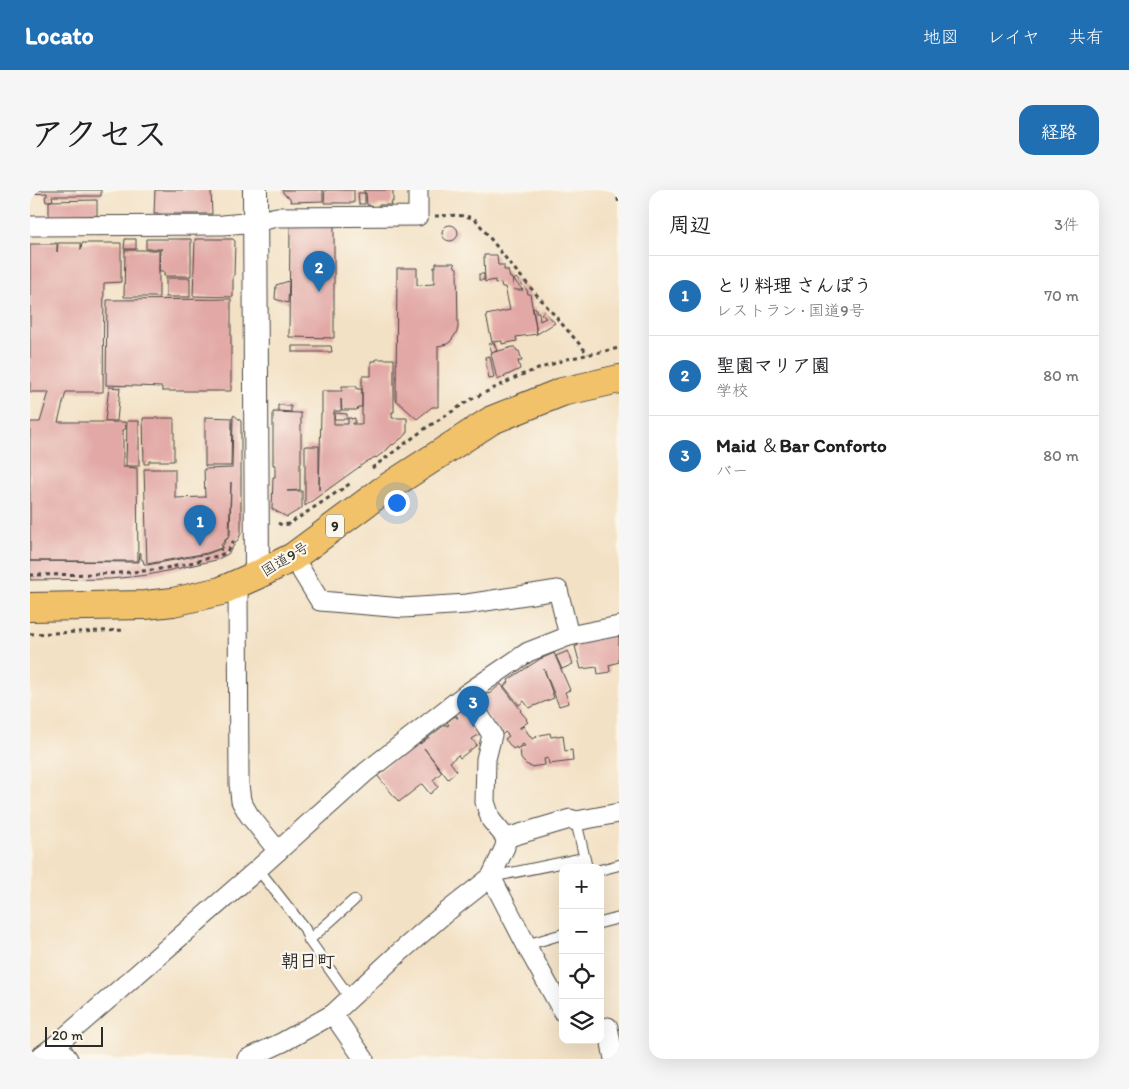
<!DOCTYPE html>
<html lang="ja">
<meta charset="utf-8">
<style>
body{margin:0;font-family:Itim,"Klee One",sans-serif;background:#f6f6f6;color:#202124}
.controls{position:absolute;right:15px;bottom:15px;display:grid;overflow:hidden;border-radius:10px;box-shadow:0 5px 20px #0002}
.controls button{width:45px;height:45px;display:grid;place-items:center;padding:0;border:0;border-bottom:1px solid #e0e0e0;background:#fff;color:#202124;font:25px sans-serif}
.scale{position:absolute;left:15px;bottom:12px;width:58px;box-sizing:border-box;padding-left:5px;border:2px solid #2b2b2b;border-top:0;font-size:14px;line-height:18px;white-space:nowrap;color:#2b2b2b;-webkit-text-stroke:4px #fbf7ec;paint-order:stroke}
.you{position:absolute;left:366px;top:312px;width:18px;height:18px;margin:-12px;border:4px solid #fff;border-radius:50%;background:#1a73e8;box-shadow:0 0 0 8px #1a73e833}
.badge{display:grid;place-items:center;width:32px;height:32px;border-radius:50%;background:#1f6fb2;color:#fff;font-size:16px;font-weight:700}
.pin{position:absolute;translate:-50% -41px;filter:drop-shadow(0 1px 2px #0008)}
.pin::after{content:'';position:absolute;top:26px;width:18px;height:15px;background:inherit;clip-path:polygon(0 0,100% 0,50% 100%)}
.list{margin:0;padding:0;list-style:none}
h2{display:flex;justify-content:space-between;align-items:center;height:65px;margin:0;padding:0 20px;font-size:21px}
h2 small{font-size:16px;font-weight:400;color:#757577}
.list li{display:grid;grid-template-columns:32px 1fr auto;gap:15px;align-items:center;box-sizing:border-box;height:80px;padding:0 20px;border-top:1px solid #e0e0e0}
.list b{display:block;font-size:19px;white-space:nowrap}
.list p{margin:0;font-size:16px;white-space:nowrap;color:#757577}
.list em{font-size:16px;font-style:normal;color:#757577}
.icon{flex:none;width:28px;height:28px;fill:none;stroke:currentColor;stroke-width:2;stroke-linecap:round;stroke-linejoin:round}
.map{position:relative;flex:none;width:589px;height:869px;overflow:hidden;border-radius:15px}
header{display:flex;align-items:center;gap:30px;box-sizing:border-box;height:70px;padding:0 25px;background:#1f6fb2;color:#fff}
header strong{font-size:24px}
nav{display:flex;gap:28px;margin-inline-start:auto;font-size:18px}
.intro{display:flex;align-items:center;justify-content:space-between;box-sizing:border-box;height:120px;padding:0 30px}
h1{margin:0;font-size:35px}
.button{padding:12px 22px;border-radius:15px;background:#1f6fb2;color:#fff;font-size:18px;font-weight:700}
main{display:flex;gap:30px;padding:0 30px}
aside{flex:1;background:#fff;border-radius:15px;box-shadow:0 5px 20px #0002}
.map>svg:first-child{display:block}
.building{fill:#e2a8a5}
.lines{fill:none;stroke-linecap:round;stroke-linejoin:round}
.service-casing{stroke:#494642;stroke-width:12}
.minor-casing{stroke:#494642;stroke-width:21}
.tertiary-casing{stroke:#494642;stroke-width:26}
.trunk-casing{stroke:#494642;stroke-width:30}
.path{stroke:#494642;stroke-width:3;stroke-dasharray:4 4;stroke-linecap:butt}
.service{stroke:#fff;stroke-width:10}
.minor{stroke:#fff;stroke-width:19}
.tertiary{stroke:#fff;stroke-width:24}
.trunk{stroke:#f2c26a;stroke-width:28}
.labels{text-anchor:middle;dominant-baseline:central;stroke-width:4.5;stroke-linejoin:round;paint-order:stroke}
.shield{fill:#fbf7ec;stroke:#696865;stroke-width:1}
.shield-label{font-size:14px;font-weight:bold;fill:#2b2b2b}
.street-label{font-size:15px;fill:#2b2b2b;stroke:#fbf7ec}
.quarter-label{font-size:18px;font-weight:bold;fill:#2b2b2b;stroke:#fbf7ec}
</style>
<header>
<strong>Locato</strong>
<nav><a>地図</a><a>レイヤ</a><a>共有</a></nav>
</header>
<div class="intro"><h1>アクセス</h1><a class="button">経路</a></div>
<main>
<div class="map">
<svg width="589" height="869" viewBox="0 0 589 869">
<rect width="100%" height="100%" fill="#fbf7ec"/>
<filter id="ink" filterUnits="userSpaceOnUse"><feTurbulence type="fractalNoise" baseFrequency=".02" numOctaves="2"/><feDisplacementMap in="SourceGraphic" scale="10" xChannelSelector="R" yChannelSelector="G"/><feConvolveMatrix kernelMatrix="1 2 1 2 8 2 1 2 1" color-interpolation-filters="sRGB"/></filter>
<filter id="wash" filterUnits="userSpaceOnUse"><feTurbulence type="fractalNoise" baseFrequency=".0096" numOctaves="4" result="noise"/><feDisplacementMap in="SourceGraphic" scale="20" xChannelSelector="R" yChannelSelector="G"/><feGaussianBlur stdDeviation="1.12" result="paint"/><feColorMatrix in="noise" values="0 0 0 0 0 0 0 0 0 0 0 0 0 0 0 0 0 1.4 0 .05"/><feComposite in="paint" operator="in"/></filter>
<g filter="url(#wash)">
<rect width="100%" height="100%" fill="#f3e1c5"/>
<g id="blocks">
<g class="building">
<path d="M1 0H71V6H22L23 10 16 12 15 6H17V3L1 4Z"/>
<path d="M125 0H181L182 24H124Z"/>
<path d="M252 0H293V11L261 12 260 8 254 4Z"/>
<path d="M295 0H324V13H294Z"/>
<path d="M334 0H363V12H360L361 15H348V17L340 18V15H337L336 3H334Z"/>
<path d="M328 3H335V14H329Z"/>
<path d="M67 10V26L19 27V11Z"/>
<circle cx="420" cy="43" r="8"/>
<path d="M260 35 304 36V148L259 147Z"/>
<path d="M95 49H106V59H94Z"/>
<path d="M116 49H161V86H134V81H129L130 60 132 59H116Z"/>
<path d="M165 49H203L205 51 204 86H203V107L163 106Z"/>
<path d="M25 53H27V62L28 53H51V60L52 53H91V92L74 93 73 202H36L28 232H95L96 239H93V277L107 278 108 371H0V232H10L19 202H0V54H25Z"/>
<path d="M95 60H129V107H94Z"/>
<path d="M454 65H467L468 75H474V80H478L480 88H482L484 100H493L484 90 486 88 497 100 498 104H500L507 144 486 147 487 151 472 154V151L462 152 456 125 480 120 475 97H472L471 93 465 94V90L455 92Z"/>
<path d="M406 73H424L425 77 427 78 428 137 427 142 420 152 417 154 408 156V217H402L387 229 366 210 367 78H387V95L404 94V77H406Z"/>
<rect x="449" y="84" width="5" height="6"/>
<rect x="136" y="88" width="24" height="19"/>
<path d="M259 91 258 113 245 109 246 95Z"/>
<path d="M201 109V201H132V197L76 195 77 110Z"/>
<path d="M503 118H506V122H509L510 131 516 128 511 124 514 121 525 133 507 144Z"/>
<path d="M464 153 467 161 462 162 459 154Z"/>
<path d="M262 156H301L302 162H262Z"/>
<path d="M483 157H485L487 161H489L492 171H488L490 179 467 190 461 163Z"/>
<path d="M460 166 464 188 459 189 455 167Z"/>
<path d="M346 169H364V222H362V228H377V244L363 255V254L358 258V259L346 268 345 267 336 272 275 316V256H289V300L291 223H292V201H312V196H327V199H332V217H328L327 220H312L311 209V221H304V234H318V228H321V229L325 228V233H322V234H332V186H341V171H346Z"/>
<path d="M79 197 90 198 87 231H75Z"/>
<path d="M248 215H255V216H261V222L248 221Z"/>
<path d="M243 222 271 223V274H270V300L257 301H272V318L257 327 242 319 243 287H245V275H243Z"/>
<path d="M305 223 317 224V229H304Z"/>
<path d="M204 225 211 231V343L209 348 198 364 186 370 118 385 80 389 0 390V371L109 372 110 362 111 363V369L113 370 114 374H116L117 375 177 364 191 359V361L193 355 200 345 201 292 199 345 191 355V358L177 363 117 374 114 279H145V308L175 307 174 279 202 278 203 227Z"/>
<path d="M175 227 202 228 201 276H175Z"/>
<path d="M113 228H144V271H119V274H114Z"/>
<path d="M97 231H109V276H96Z"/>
<path d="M589 446V472L579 475 580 482 568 484 567 477 551 479 545 456H548L547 453Z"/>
<path d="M538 461 543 474 532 479 526 466Z"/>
<path d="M524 463 540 500 535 502 539 513 529 516 514 479 524 508 499 518 494 511 489 515 474 496 479 492 478 490 510 469Z"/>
<path d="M471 494 491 520 490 521 497 529 496 530 498 532 489 538 490 539 493 536 502 549 507 547 506 546 520 543 521 547 533 545 535 561 542 560 543 571 519 574 518 568 514 569 515 575 500 577 499 575H497L491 569 490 557 495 556 493 554 487 559 486 557 483 559 475 549 479 546 475 542 472 545 447 511 458 503 459 504Z"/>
<path d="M434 516 453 542 442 549 447 555 430 568 428 565 420 572 427 581 418 589 394 558 412 582 403 590 408 597 400 604 392 594 369 612 346 584 388 552 390 554 416 534 417 536 419 535 417 532 425 526 427 528H428L425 523Z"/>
</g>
</g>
</g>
<g filter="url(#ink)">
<use href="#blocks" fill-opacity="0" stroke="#494642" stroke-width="1"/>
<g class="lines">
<defs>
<g id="service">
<path d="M546 631 557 678"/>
<path d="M228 679 275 739 279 750 320 808"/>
<path d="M570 680 589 675"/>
<path d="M461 687 554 668"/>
<path d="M570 733 589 728"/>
<path d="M279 750 324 710"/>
<path d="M496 755 533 744"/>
</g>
<g id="minor">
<path d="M0 36 193 35 225 32 247 27 388 26V0"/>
<path d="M263 367 290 411 373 418 437 414 528 400 539 446"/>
<path d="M206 395 208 400 209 594 211 611 219 625 248 661"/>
<path d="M476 648 540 629 546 631 589 623"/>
<path d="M461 687 501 764 533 822"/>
<path d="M303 824 334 869"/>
<path d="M578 837 584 869"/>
<path d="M27 854 38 869"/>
<path d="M7 869 27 854 228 679 336 582 436 504 498 462 539 446 589 436"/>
<path d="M217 869 253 852 303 824 370 762 414 724 461 687 475 657 476 648 461 630 455 612 456 569 462 545 436 504"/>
</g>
<path id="tertiary" d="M225 0 227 385"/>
<path id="trunk" d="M0 417 115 415 143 412 191 401 227 385 263 367 352 301 462 230 532 202 589 189"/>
</defs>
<use href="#service" class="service-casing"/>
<use href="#minor" class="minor-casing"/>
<use href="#tertiary" class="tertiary-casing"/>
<use href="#trunk" class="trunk-casing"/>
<g class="path">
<path d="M586 0 589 14"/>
<path d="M405 26C418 26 434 23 446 30L481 75 558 164"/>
<path d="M342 278 396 238 440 210 491 185 537 169 589 158"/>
<path d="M248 333 252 335 259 334 321 293"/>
<path d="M0 385C59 384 118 386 175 369 181 367 191 366 196 362 200 358 203 353 204 349"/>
<path d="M0 444 96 440"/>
</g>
<use href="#service" class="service"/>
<use href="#minor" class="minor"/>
<use href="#tertiary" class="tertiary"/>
<use href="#trunk" class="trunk"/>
</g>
</g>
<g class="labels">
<rect class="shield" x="296" y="324.5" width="18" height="23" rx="4"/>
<g class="shield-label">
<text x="305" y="336">9</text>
</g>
<g class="street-label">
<text transform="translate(255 369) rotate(-31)">国道9号</text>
</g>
<g class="quarter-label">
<text x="278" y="771">朝日町</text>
</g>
</g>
</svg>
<div class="controls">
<button>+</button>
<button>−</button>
<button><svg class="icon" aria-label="locate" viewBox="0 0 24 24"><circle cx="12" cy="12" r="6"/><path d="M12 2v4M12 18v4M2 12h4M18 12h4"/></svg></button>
<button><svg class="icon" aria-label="layers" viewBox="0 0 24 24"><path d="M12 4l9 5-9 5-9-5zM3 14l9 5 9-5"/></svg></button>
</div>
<div class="scale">20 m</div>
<div class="you"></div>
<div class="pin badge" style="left:170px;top:356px">1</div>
<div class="pin badge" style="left:289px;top:102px">2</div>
<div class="pin badge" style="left:443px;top:537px">3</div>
</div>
<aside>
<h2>周辺<small>3件</small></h2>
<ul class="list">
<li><span class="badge">1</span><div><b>とり料理 さんぽう</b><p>レストラン · 国道9号</p></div><em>70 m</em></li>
<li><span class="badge">2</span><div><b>聖園マリア園</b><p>学校</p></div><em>80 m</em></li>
<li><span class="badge">3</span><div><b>Maid ＆Bar Conforto</b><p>バー</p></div><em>80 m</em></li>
</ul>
</aside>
</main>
